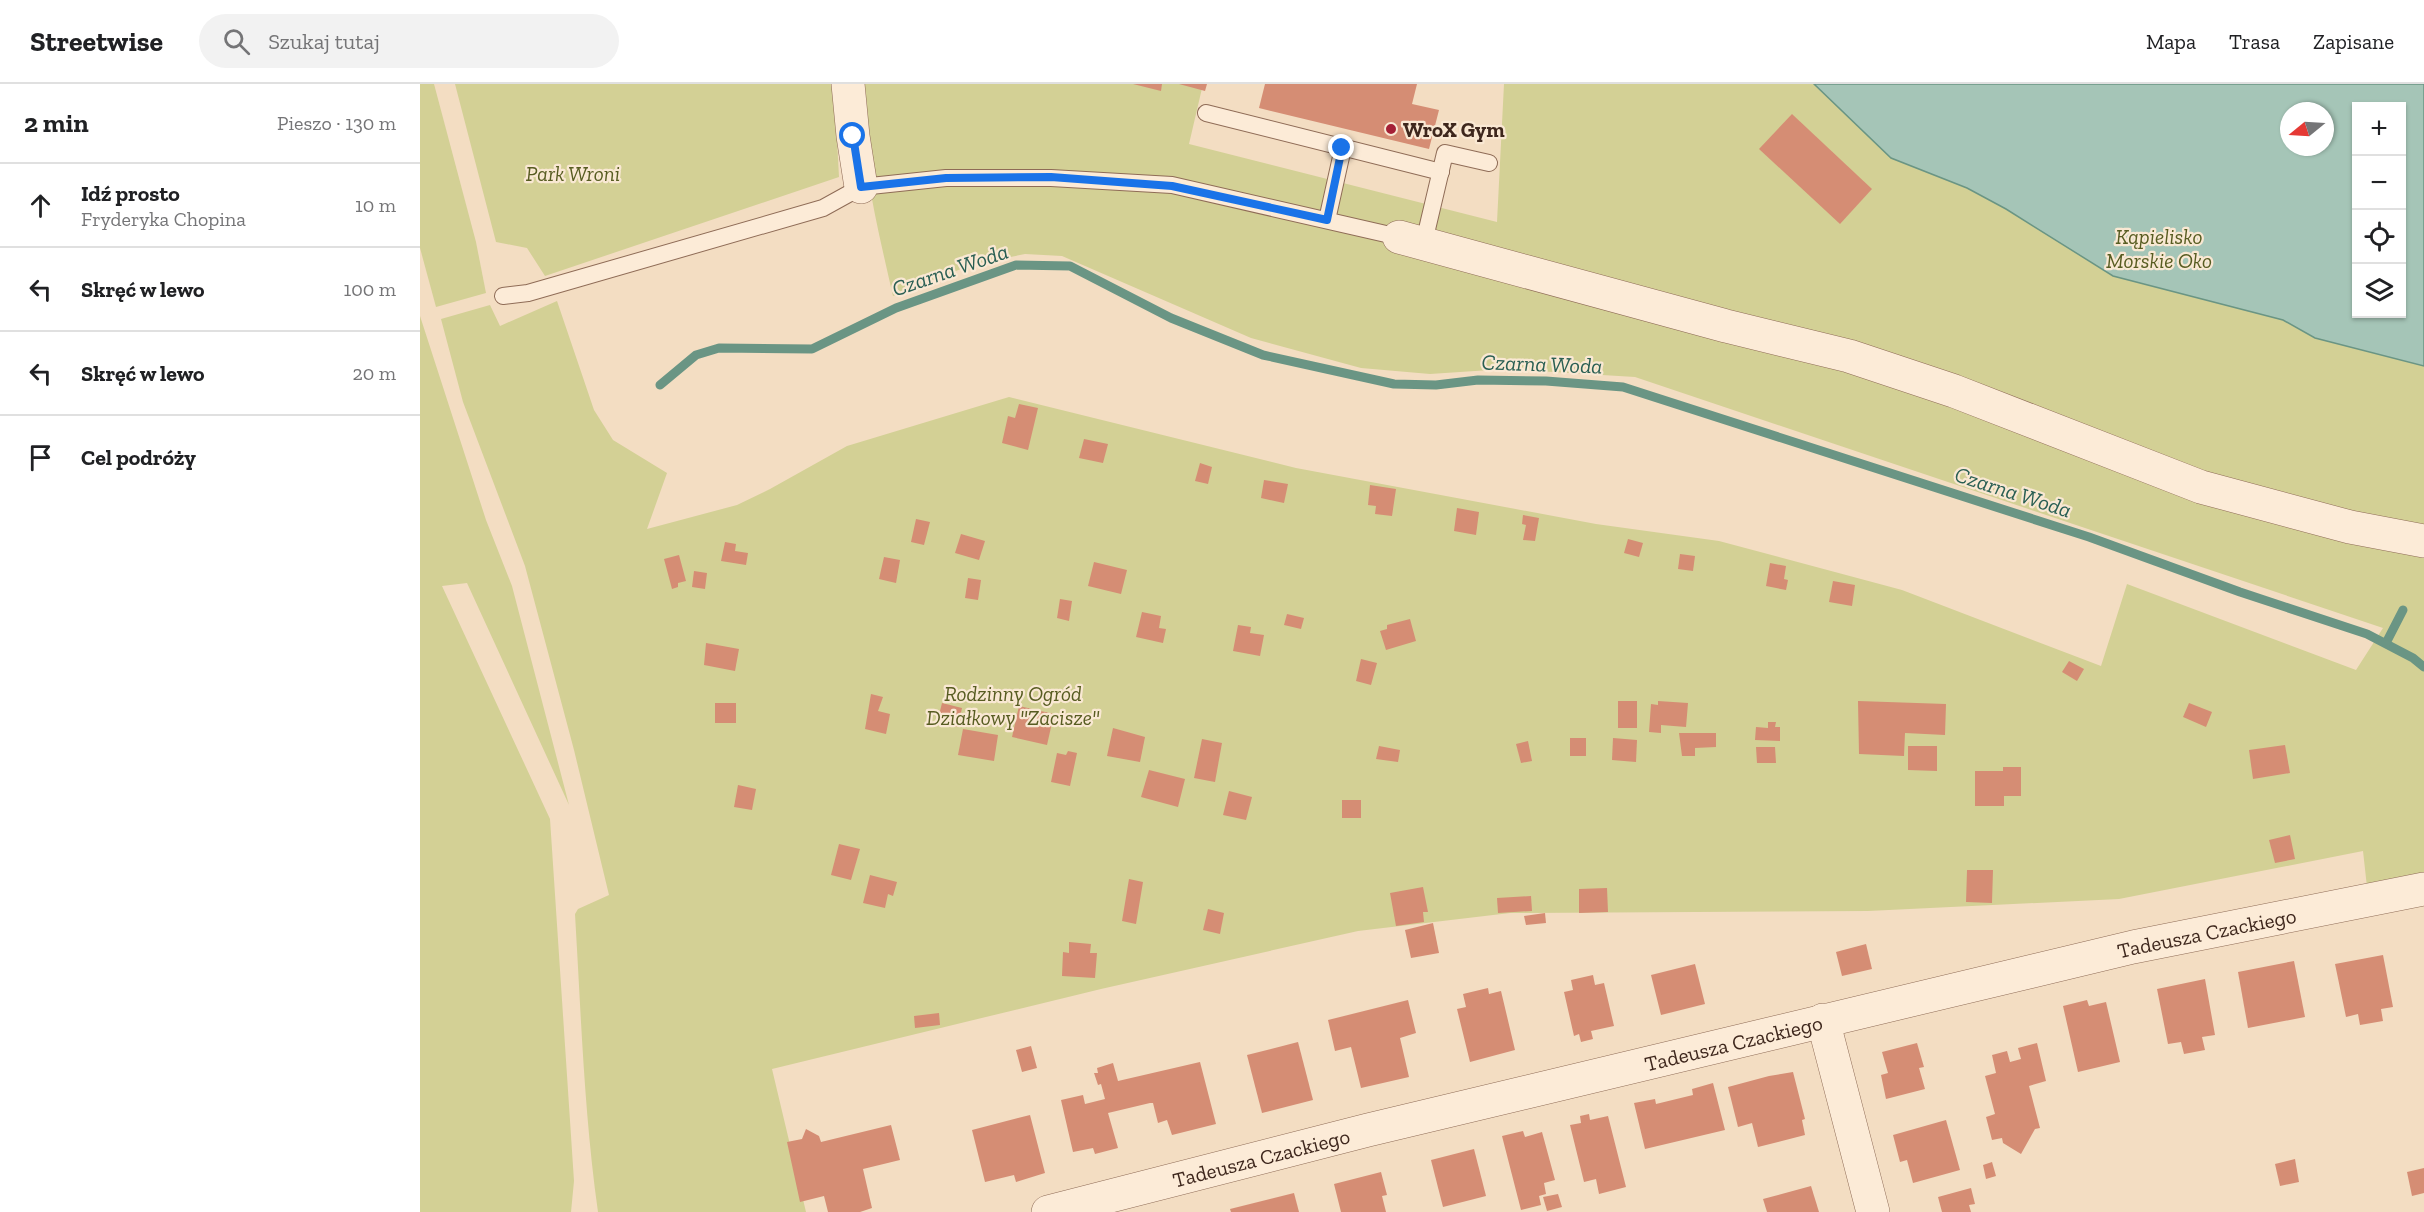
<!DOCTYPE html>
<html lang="pl">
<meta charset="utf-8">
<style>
body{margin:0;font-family:"Zilla Slab",serif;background:#f2f2f2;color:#202124}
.controls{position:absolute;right:18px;top:18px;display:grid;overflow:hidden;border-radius:0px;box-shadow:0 2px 4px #0004}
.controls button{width:54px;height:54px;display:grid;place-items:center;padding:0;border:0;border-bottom:2px solid #e0e0e0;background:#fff;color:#202124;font:30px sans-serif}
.compass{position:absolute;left:1860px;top:18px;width:54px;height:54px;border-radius:50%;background:#fff;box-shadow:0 2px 4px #0004;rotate:252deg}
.stop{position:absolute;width:18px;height:18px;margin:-14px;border:4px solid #1a73e8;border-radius:50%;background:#fff}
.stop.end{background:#1a73e8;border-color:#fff;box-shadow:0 2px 6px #0008}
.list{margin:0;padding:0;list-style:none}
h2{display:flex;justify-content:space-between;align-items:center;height:78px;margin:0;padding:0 24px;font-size:26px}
h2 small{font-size:20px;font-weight:400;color:#757577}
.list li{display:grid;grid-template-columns:39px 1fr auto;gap:18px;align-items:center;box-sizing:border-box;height:84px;padding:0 24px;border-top:2px solid #e0e0e0}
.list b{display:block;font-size:22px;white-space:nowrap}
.list p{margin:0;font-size:20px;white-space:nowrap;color:#757577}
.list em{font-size:20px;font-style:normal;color:#757577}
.icon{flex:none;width:33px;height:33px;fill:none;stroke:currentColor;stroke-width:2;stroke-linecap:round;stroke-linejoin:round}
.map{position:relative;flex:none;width:2004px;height:1128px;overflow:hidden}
header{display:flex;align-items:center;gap:36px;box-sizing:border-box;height:84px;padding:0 30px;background:#fff;border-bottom:2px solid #e0e0e0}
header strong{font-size:28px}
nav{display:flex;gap:33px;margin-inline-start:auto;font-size:21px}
.search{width:420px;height:54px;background:#f2f2f2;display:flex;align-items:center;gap:15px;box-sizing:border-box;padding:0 21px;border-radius:33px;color:#757577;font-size:22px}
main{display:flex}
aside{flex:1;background:#fff}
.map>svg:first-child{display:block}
.green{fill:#d3d095;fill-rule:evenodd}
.water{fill:#a5c5b7;stroke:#6a9584;stroke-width:1.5;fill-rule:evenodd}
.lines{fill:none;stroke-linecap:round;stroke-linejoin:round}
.stream{stroke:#6a9584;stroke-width:9}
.building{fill:#d58d74}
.lane-casing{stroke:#8f6c57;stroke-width:18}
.street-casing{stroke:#8f6c57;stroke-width:34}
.lane{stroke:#fcebd7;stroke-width:16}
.street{stroke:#fcebd7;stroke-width:33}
.route{stroke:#1a73e8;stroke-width:8}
.poi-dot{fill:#a52036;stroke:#f9e8d3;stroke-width:2}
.labels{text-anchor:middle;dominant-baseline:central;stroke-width:4.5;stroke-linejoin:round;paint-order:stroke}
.poi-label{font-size:21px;font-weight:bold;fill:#3e271d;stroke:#f9e8d3;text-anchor:start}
.park-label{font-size:21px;font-style:italic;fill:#575c21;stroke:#f9e8d3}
.street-label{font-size:21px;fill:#3e271d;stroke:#f9e8d3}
.water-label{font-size:22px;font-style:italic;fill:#2a5f53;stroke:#f9e8d3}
</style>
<header>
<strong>Streetwise</strong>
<div class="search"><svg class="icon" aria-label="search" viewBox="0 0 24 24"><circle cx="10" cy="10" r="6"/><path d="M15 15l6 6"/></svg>Szukaj tutaj</div>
<nav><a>Mapa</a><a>Trasa</a><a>Zapisane</a></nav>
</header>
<main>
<aside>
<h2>2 min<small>Pieszo · 130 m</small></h2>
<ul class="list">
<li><svg class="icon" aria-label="ahead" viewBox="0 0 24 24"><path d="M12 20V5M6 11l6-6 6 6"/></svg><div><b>Idź prosto</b><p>Fryderyka Chopina</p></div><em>10 m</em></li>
<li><svg class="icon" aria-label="left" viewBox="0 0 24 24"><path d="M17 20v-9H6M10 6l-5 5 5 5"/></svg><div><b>Skręć w lewo</b></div><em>100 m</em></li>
<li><svg class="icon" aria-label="left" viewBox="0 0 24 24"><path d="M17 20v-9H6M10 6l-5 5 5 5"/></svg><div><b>Skręć w lewo</b></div><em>20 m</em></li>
<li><svg class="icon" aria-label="arrive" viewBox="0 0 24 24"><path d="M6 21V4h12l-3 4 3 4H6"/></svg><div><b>Cel podróży</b></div></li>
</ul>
</aside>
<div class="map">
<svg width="2004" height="1128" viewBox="0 0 2004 1128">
<rect width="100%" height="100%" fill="#f3ddc2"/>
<g class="green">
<path d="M0 0H14L56 158 66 209 16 223 0 164Z"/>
<path d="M35 0H414L419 93 125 192 107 164 76 158Z"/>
<path d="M440 0H783L769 60 1077 138 1084 0H2004V791L1947 803 1943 767 1699 815 1448 827 1090 829 938 847 681 905 352 985 386 1128H178C164 1029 161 930 155 830L158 825 189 811 154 666 105 482 43 318 21 235 70 221 80 242 137 217 174 326 193 356 247 389 227 445 317 421 350 405 427 362 589 313 876 384 1176 440 1299 457 1482 506 1681 582 1707 500 1936 586 1963 544 1215 293 1085 285 1010 290 941 284 831 254 642 172 605 170 551 181 473 212C457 142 440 72 440 0ZM1936 22H1982V230H1936ZM1869 27H1905V63H1869Z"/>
<path d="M0 232 66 436 92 502 149 721 47 499 22 502 130 735 154 1097 151 1128H0Z"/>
</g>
<path class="water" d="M1394 0H2004V282L1895 254 1863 236 1693 192 1586 125 1547 104 1471 74ZM1936 22H1982V230H1936ZM1869 27H1905V63H1869Z"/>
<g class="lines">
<g class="stream">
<path d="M240 301 276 271 299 264 392 265 476 224 596 181 650 182 751 234 843 271 974 300 1016 301 1058 296 1126 297 1203 303 1669 453 1820 508 1947 550 1993 574 2004 583"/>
<path d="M1966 559 1983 526"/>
</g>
</g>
<g class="building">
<path d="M713 0H742L741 7Z"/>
<path d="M759 0H787L785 7Z"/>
<path d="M845 0H997L992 20 1019 26 1009 65 839 24Z"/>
<path d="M1372 30 1452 105 1420 140 1339 65Z"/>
<path d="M599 320 618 324 608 366 582 359 588 332 595 334Z"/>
<path d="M664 355 688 360 683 379 659 374Z"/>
<path d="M780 379 792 383 788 400 775 397Z"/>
<path d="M844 396 868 400 864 419 841 414Z"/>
<path d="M950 401 976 405 972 432 955 430 956 422 948 421Z"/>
<path d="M1037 424 1059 428 1056 451 1034 447Z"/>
<path d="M1103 431 1119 434 1115 457 1103 456 1106 441 1102 440Z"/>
<path d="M496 435 510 438 504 461 491 458Z"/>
<path d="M541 450 565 457 559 476 535 469Z"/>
<path d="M1208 455 1223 459 1219 473 1204 469Z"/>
<path d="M305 458 316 460 315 467 328 469 326 481 301 477Z"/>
<path d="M1260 470 1275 472 1273 487 1258 485Z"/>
<path d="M259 471 266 497 258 499V503L252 505 244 475Z"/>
<path d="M464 473 480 476 476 499 459 495Z"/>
<path d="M674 478 707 486 701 510 668 502Z"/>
<path d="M1350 479 1366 482 1364 495 1368 496 1366 506 1346 502Z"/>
<path d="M274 487 287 489 285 505 272 503Z"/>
<path d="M548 494 561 496 558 516 545 514Z"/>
<path d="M1413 497 1435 501 1432 522 1409 518Z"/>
<path d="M640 515 652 517 649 537 637 534Z"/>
<path d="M722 528 741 532 739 544 746 545 743 559 716 553Z"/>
<path d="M867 530 884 534 881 545 864 541Z"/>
<path d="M990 535 996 557 966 566 960 547 967 545V541Z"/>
<path d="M818 541 831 543 830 549 844 551 840 572 813 567Z"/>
<path d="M286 559 319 565 315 587 284 581Z"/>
<path d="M941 575 957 579 951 601 936 597Z"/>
<path d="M1649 577 1664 585 1657 597 1642 588Z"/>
<path d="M451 610 463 613 458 627 470 630 466 650 445 645Z"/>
<rect x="1198" y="617" width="19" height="27"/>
<path d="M1238 617 1268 619 1266 643 1241 641V649L1229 648 1231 620 1238 621Z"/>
<path d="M1438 617 1526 620 1525 651 1485 649 1484 672 1439 670Z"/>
<rect x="295" y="619" width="21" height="20"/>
<path d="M522 619 542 624 538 643 517 639Z"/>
<path d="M1769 619 1792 628 1786 643 1763 633Z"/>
<path d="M599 622 634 630 627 661 592 653Z"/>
<path d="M1348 638H1356L1355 643H1360V657L1335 656 1336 643 1348 644Z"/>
<path d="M693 644 725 653 720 678 687 672Z"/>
<path d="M543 645 578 651 574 677 538 671Z"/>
<path d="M1259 649H1296V663L1275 664V672H1262Z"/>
<rect x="1150" y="654" width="16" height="18"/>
<path d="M1193 654 1217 656 1216 678 1192 676Z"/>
<path d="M782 655 802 659 795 698 774 694Z"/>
<path d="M1108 657 1112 677 1101 679 1096 660Z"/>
<path d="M1865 661 1870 689 1833 695 1829 666Z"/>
<path d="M959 662 980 666 978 678 956 675Z"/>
<path d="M1488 662H1517V687L1488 686Z"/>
<path d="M1336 663H1355L1356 679H1337Z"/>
<path d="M648 667 657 669 650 702 631 698 637 669 646 671Z"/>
<path d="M1583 683H1601V712H1584V722H1555V687H1583Z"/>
<path d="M729 686 765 695 758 723 721 713Z"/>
<path d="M318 701 336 705 332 726 314 723Z"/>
<path d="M809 707 832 713 826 736 803 731Z"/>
<rect x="922" y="716" width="19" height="18"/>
<path d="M1870 751 1875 775 1855 779 1849 756Z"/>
<path d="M419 760 440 765 431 796 411 791Z"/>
<path d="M1547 786H1573L1572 819 1546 818Z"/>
<path d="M450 791 477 798 473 812 468 810 465 824 443 819Z"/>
<path d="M709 795 723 798 716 840 702 837Z"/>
<path d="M1003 803 1008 828H1003L1004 838 976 842 970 809Z"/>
<path d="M1187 804 1188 828 1159 829V805Z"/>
<path d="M1111 812 1112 827 1078 829 1077 814Z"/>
<path d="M788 825 804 829 800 850 783 846Z"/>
<path d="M1125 829 1126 839 1106 841 1104 832Z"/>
<path d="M1013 839 1019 869 991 874 985 846Z"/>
<path d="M649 858 671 860 670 869H677L675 894 642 892 643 868 649 869Z"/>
<path d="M1446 860 1452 885 1422 892 1416 868Z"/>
<path d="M1963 871 1973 923 1961 925 1963 937 1940 941 1938 930 1926 933 1915 880Z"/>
<path d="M1874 877 1885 933 1828 944 1818 888Z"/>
<path d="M1275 880 1285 920 1241 931 1231 891Z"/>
<path d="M1173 891 1175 901 1184 899 1194 942 1171 947 1173 955 1161 958 1159 950 1154 952 1144 908 1153 906 1151 896Z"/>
<path d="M1785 895 1795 951 1782 953 1785 966 1764 970 1761 958 1748 960 1737 905Z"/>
<path d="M1068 904 1069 910 1081 907 1095 966 1050 978 1037 925 1046 923 1043 910Z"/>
<path d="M988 916 996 949 980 954 989 993 941 1004 931 963 915 967 908 936Z"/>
<path d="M1667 916 1669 922 1686 918 1700 978 1658 988 1643 922Z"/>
<path d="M519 929 520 941 495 944 494 932Z"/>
<path d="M878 958 893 1016 842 1029 827 971Z"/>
<path d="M1497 959 1504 983 1499 984 1505 1005 1466 1015 1461 991 1468 989 1462 968Z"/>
<path d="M1617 959 1626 997 1609 1002 1620 1044 1615 1045 1601 1070 1583 1059 1582 1054 1572 1056 1566 1033 1575 1030 1565 992 1576 989 1572 971 1587 967 1590 978 1601 975 1598 964Z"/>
<path d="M611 962 617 984 602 988 596 966Z"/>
<path d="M780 978 796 1040 752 1051 747 1036 738 1039 733 1019H730L688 1029 698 1064 675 1070 673 1064 653 1068 641 1016 663 1011 665 1020 685 1015 681 1000 678 1001 674 989H678L677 984 693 979 698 997Z"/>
<path d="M1373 988 1385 1035 1382 1036 1385 1051 1338 1063 1332 1039 1318 1043 1308 1003 1349 992Z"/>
<path d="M1293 999 1305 1046 1225 1065 1214 1019 1235 1015 1236 1020 1273 1011 1272 1005Z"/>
<path d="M1169 1030 1170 1036 1188 1032 1206 1103 1179 1110 1176 1095 1164 1098 1150 1041 1161 1039 1160 1032Z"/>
<path d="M610 1031 625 1089 596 1098 594 1091 565 1098 552 1046Z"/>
<path d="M1526 1036 1540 1086 1493 1099 1487 1076 1480 1078 1473 1051Z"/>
<path d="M471 1041 480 1076 443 1085 452 1124 440 1128H408L404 1112 380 1118 367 1058 382 1055 386 1045 399 1052 401 1058Z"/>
<path d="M1103 1047 1105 1053 1122 1048 1135 1096 1124 1099 1126 1110 1119 1112 1121 1121 1101 1126 1082 1052Z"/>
<path d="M1054 1065 1066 1112 1023 1123 1011 1076Z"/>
<path d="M1875 1075 1879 1098 1860 1102 1855 1080Z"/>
<path d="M1572 1078 1576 1092 1566 1095 1563 1081Z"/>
<path d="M2004 1084V1109L1992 1112 1987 1088Z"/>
<path d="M961 1088 967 1111 962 1112 966 1128H921L914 1100Z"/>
<path d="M1391 1102 1399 1128H1347L1343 1115Z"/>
<path d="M1551 1104 1555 1120 1549 1121 1551 1128H1522L1518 1113Z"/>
<path d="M874 1109 879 1128H811L810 1125Z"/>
<path d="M1138 1110 1142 1123 1127 1127 1123 1113Z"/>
</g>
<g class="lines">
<defs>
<g id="lane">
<path d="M786 29 1021 88"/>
<path d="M907 136 923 64"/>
<path d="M1004 158 1025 69 1069 79"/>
<path d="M83 212 108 209 403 124 441 103 526 94H631L752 101 979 153"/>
</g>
<g id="street">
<path d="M428 0 433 52 441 103"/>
<path d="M979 153 1306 242 1429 272 1534 307 1781 403 1930 443 2004 457"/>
<path d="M1403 936 1453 1128"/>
<path id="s1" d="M628 1128 948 1046 1713 863 2004 805"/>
</g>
</defs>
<use href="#lane" class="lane-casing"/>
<use href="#street" class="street-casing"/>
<use href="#lane" class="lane"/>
<use href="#street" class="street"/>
</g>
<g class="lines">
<path class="route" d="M433 52 441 103 526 94 631 93 752 102 907 136 922 64"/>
</g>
<circle class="poi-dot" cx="971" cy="45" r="6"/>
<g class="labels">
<g class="poi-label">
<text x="983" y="45">WroX Gym</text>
</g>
<g class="park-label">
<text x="153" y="89">Park Wroni</text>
<text x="1739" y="152">Kąpielisko<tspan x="1739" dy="24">Morskie Oko</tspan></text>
<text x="593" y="609">Rodzinny Ogród<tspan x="593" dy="24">Działkowy "Zacisze"</tspan></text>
</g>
<g class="street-label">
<text stroke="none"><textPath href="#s1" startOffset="1192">Tadeusza Czackiego</textPath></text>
<text stroke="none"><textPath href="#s1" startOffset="706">Tadeusza Czackiego</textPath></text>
<text stroke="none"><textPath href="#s1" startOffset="220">Tadeusza Czackiego</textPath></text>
</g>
<g class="water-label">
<text transform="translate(530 186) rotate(-19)">Czarna Woda</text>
<text transform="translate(1122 280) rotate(2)">Czarna Woda</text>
<text transform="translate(1593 408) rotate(18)">Czarna Woda</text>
</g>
</g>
</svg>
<div class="controls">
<button>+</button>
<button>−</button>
<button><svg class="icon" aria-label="locate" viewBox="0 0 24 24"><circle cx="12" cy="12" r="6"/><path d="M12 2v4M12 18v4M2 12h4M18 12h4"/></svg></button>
<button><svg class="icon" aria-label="layers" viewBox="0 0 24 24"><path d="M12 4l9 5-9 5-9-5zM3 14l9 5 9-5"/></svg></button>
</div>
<svg class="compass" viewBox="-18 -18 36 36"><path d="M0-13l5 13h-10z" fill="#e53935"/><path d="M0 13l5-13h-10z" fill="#757577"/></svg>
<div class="stop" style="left:433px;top:52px"></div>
<div class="stop end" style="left:922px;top:64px"></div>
</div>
</main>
